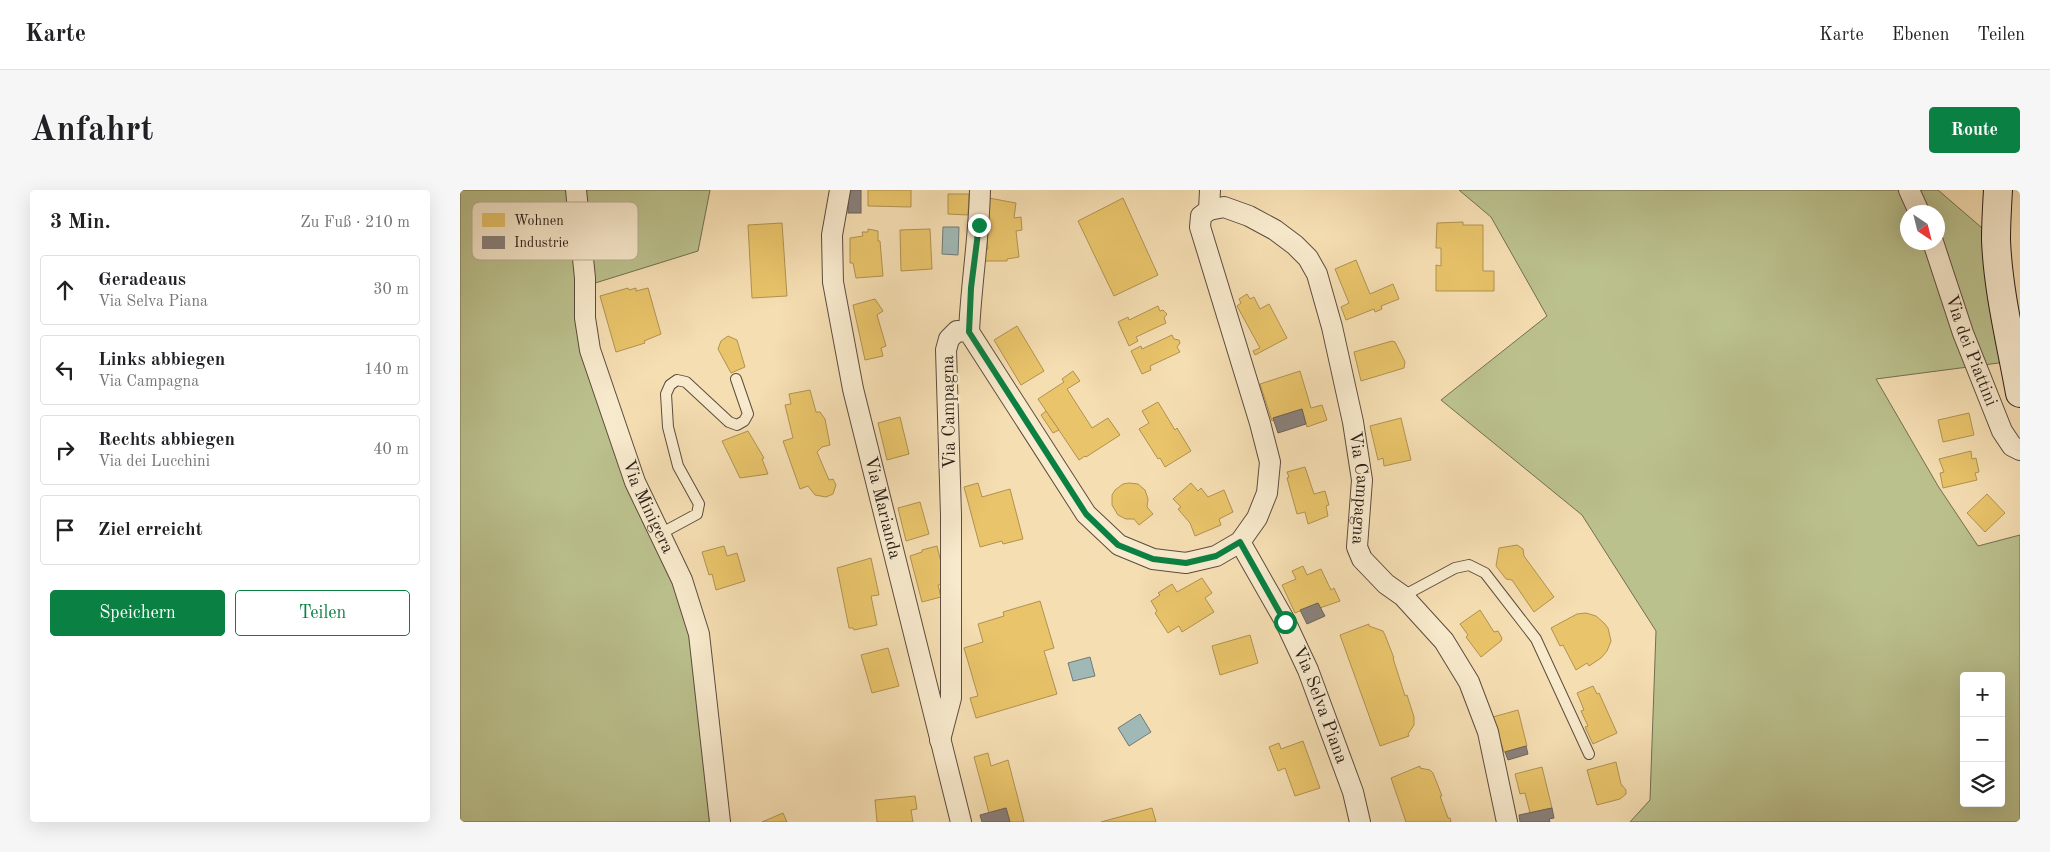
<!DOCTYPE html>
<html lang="de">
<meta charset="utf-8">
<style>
body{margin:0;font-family:"Old Standard TT",serif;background:#f6f6f6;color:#202124}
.controls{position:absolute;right:15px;bottom:15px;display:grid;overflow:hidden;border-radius:5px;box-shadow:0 5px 20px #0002}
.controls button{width:45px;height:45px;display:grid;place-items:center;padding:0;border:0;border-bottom:1px solid #e0e0e0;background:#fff;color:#202124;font:25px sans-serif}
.compass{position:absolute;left:1440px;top:15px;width:45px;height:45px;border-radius:50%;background:#fff;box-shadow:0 5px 20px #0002;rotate:145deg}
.stop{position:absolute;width:15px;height:15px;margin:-11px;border:4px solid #0b8043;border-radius:50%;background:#fff}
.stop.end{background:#0b8043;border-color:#fff;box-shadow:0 1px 5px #0008}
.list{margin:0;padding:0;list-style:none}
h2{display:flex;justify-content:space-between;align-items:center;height:65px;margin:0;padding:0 20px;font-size:21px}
h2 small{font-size:16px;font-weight:400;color:#757577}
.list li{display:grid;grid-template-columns:32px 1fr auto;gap:15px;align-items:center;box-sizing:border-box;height:70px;margin:0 10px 10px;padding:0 10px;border:1px solid #e0e0e0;border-radius:5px}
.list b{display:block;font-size:19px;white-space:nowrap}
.list p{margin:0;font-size:16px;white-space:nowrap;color:#757577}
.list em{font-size:16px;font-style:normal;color:#757577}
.actions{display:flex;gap:10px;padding:15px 20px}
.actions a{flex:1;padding:11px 0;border:1px solid #0b8043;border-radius:5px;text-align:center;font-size:18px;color:#0b8043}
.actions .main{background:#0b8043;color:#fff}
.icon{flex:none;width:28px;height:28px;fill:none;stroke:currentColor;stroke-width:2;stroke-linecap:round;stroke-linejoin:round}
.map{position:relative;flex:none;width:1560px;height:632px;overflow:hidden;border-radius:5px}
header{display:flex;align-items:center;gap:30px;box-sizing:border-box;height:70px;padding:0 25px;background:#fff;border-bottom:1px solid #e0e0e0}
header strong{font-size:24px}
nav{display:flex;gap:28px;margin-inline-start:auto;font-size:18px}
.intro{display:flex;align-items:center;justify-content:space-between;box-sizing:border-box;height:120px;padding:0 30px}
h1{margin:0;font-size:35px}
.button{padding:12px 22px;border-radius:5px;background:#0b8043;color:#fff;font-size:18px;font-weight:700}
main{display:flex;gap:30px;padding:0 30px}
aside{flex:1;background:#fff;border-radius:5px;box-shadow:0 5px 20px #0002}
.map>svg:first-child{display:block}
.green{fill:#bbc18d;stroke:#726e52;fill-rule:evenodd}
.water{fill:#a0b9b7;stroke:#717a77}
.homes{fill:#e9c46a;stroke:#b09251}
.industry{fill:#8a817c;stroke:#6d635e}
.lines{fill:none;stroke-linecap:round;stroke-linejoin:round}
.service-casing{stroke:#5d4c3e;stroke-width:12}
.minor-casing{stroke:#5d4c3e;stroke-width:22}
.secondary-casing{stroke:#2a1c17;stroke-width:30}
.service{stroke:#f8eacd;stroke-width:10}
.minor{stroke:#f8eacd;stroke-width:20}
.secondary{stroke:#f8eacd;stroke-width:28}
.route{stroke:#0b8043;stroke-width:6}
.labels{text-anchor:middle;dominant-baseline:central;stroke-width:5;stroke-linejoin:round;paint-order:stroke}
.street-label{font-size:18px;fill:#2a1c17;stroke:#f8eacd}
.key{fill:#f8eacd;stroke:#baac96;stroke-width:1}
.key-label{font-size:14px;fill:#2a1c17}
</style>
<header>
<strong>Karte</strong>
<nav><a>Karte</a><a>Ebenen</a><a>Teilen</a></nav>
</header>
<div class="intro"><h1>Anfahrt</h1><a class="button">Route</a></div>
<main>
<aside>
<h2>3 Min.<small>Zu Fuß · 210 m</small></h2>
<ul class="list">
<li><svg class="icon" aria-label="ahead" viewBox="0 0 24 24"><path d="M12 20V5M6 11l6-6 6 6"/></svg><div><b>Geradeaus</b><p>Via Selva Piana</p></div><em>30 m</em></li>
<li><svg class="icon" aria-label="left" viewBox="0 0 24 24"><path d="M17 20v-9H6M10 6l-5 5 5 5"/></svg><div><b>Links abbiegen</b><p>Via Campagna</p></div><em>140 m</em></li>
<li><svg class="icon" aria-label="right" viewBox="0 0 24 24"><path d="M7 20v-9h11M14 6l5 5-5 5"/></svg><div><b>Rechts abbiegen</b><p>Via dei Lucchini</p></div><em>40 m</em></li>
<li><svg class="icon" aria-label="arrive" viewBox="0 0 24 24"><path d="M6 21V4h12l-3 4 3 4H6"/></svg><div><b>Ziel erreicht</b></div></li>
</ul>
<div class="actions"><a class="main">Speichern</a><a>Teilen</a></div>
</aside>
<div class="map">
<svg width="1560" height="632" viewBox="0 0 1560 632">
<rect width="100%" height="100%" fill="#f5deb2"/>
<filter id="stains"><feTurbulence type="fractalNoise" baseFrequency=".004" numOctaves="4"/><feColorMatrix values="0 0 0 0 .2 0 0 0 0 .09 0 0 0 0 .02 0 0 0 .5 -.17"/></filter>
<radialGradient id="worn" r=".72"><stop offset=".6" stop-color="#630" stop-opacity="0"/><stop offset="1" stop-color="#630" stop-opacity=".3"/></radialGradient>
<g class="green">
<path d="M0 0H250L238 61 132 94 130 160 222 390 260 632H0Z"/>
<path d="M999 0H1478L1536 50 1554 171 1416 189 1478 296 1518 356 1560 345V632H1170L1190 610 1196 441 1122 325 981 210 1087 126 1031 27ZM1448 22H1478V52H1448ZM1504 486H1541V613H1504Z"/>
</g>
<g class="water">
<path d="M483 37H499L498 65 482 64Z"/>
<path d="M630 467 635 486 613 491 608 473Z"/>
<path d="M680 524 691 542 669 556 658 538Z"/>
</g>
<g class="homes">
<path d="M408 0H451V17L408 16Z"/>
<path d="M488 4H509L508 25 488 24Z"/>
<path d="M529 8 556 13 554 28 561 27 562 40 556 41 559 67 547 69V71H525L524 60 528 59 525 32Z"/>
<path d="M663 8 698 85 654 106 618 31Z"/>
<path d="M1003 32V35H1023V81H1034V101H976V75L981 76V58H976L977 33Z"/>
<path d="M322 33 327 106 292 108 288 35Z"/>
<path d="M408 39 418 41V51H420L423 86 396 88 393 73H390V48L403 46 402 42H408Z"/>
<path d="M470 39 472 79 441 81 440 40Z"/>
<path d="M896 70 910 104 933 94 939 109 921 116 922 119 915 122 914 119 886 130 881 117 889 113 875 79Z"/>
<path d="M168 98 169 100 176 98V101L188 98 201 144 184 151 185 153 156 162 140 106Z"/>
<path d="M787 104 790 109 794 107 800 119 809 114 827 148 795 165 793 161 800 158 777 116 781 113 779 109Z"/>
<path d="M415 109 423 121 417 125 426 156 421 158 423 166 405 170 393 115Z"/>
<path d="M698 116 700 121 703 120 707 124 704 128 706 133 676 147 678 151 669 156 658 132 668 127 669 130Z"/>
<path d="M557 136 584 181 561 195 534 150Z"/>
<path d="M712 145 714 149 719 150 720 153 717 157 720 162 690 176 691 180 682 184 671 161 681 156 682 159Z"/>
<path d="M268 146 277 150 285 177 271 183 258 159 261 151Z"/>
<path d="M932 151 935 152 945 172 944 178 901 191 894 162Z"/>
<path d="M613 181 620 191 607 199 632 238 648 228 660 245 626 267 625 266 619 270 578 209 604 192 602 189Z"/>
<path d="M840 181 851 218 862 215 867 230 847 237 842 219 813 228 814 230 812 231 800 194Z"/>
<path d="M350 200 356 222H360L365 229 370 255 362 257 357 262 369 290 373 289 376 295 373 304 366 307 355 305 348 296 340 299 323 251 333 248 325 215 331 214 329 204Z"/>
<path d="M698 212 715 240 717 238 731 261 705 277 700 268 698 269 679 239 689 233 682 221Z"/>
<path d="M586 221 599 240 593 243 581 225Z"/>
<path d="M1509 223 1514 245 1483 252 1478 230Z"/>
<path d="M440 227 449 264 427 270 418 233Z"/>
<path d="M941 228 951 270 924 276 923 268 918 270 910 236Z"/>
<path d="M288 241 304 268 302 269 308 284 280 288 262 251Z"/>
<path d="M1511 261 1512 269 1516 268 1519 282 1515 283 1517 290 1483 298 1480 283 1484 282 1479 269Z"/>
<path d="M845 277 854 304 865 301 869 315 866 316 868 326 848 334 845 322 837 324 827 288 829 287 827 282Z"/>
<path d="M518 293 522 307 550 299 563 349 543 354 542 351 520 357 504 297Z"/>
<path d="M669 293 678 294 685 300 688 309 687 317 693 324 679 335 674 329H666L658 325 652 315V305L655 300 663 294Z"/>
<path d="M731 293 738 301 741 298 748 307 764 300 773 322 759 329 761 335 735 346 730 333 718 319 721 317 713 309Z"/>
<path d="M1527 304 1545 323 1525 342 1507 323Z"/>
<path d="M460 312 469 344 446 351 438 318Z"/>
<path d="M1057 355 1063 359 1064 366 1094 407 1074 422 1052 390 1046 389 1036 376 1039 358Z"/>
<path d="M264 356 267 366 277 363 285 391 256 400 252 384 249 385 242 362Z"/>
<path d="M477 356 486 393 478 395 481 407 462 412 450 366 462 362V360Z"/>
<path d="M411 368 419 405 411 406 417 435 394 440 393 438H389L377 378Z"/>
<path d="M843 376 847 385 861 379 871 400 874 398 880 411 860 418 858 413 835 423 822 395 836 389 832 381Z"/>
<path d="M742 388 752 403 745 408 754 422 722 442 719 436 708 443 695 423 697 421 691 411 700 405 698 403 712 394 717 402Z"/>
<path d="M580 411 594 458 584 461 597 504 516 528 510 508 518 506 504 458 523 452 518 434 544 426 543 422Z"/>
<path d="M1020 420 1034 442 1038 441 1042 448 1041 451 1021 467 1006 447 1008 445 1000 434Z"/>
<path d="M1126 423 1136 426 1144 433 1148 438 1151 451 1147 461 1141 468 1129 476 1127 473 1116 480 1103 455 1100 456 1091 438 1117 424Z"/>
<path d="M909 434V436L923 441 925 445 934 468H933L945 506 947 505 954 527V535L948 544 949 546 920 556 880 445Z"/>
<path d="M790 445 798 473 760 485 752 456Z"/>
<path d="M428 458 439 496 412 503 401 465Z"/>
<path d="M1133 496 1137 504 1139 503 1157 543 1133 554 1125 537 1128 536 1121 521 1124 520 1117 503Z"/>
<path d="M1058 520 1067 556 1044 562 1033 527Z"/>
<path d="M843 551 860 598 835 606 825 578 818 581 809 557 819 553 821 559Z"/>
<path d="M528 563 531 576 548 570 564 632H550L546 618 529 623 514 567Z"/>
<path d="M1156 572 1161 594 1166 600V604L1160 609 1137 615 1127 580Z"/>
<path d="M960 576V578L970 580 973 583 982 606H980L988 628H990L991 632H946L931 588Z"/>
<path d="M1082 577 1092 618 1070 623 1065 603 1060 604 1055 584Z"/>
<path d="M455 606 457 619 451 620 453 632H417L415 610Z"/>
<path d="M692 618 696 632H641Z"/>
<path d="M323 623 327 632H302Z"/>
</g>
<g class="industry">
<rect x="388" y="0" width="13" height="23"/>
<path d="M842 219 846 234 818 243 813 228Z"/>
<path d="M858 413 865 426 847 434 840 420Z"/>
<path d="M1066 556 1068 564 1048 570 1045 562Z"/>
<path d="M546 618 550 632H522L520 625Z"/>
<path d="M1092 618 1094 628 1089 629 1090 632H1060L1059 625Z"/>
</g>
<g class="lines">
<defs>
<g id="service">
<path d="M200 344 237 324 239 314 218 276 208 237 206 204 210 195 217 190 226 192 269 232 277 235 284 231 288 224 276 189"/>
<path d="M943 406 995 378 1009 375 1025 383 1076 449 1129 564"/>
</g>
<g id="minor">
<path id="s1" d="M116 0 125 88V128L130 160 175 292 222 390 239 444 260 632"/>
<path id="s2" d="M380 0 372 45 373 92 393 199 501 632"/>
<path d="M1449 0 1459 22"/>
<path id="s3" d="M749 20 764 17 789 26 815 40 835 55 848 68 857 84 872 137 893 232 902 290 897 357 902 369 926 394 943 406 984 451 1009 492 1028 542 1047 632"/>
<path id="s4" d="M1473 52 1503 143 1542 241 1552 256 1560 260"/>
<path d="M509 142C511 95 519 48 520 0"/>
<path id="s5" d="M780 352 825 431 848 480 893 602 900 632"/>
<path d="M480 550 491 508V325L486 160 489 149 497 141 509 142 626 324 659 355 693 369 726 373 756 366 780 352 797 328 807 303 810 272 800 233 740 37 741 26 749 20 750 0"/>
</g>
<path id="secondary" d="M1538 0C1537 17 1536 33 1536 50 1538 101 1551 153 1560 203"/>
</defs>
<use href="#service" class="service-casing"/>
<use href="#minor" class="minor-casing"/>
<use href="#secondary" class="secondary-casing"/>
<use href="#service" class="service"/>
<use href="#minor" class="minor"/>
<use href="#secondary" class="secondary"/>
</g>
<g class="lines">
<path class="route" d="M519 35 511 98 509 142 626 324 658 355 693 369 726 373 756 366 780 352 825 432"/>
</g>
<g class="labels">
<g class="street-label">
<text stroke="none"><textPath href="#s4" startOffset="115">Via dei Piattini</textPath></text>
<text transform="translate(489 222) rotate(-91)">Via Campagna</text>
<text stroke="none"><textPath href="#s3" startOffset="352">Via Campagna</textPath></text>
<text stroke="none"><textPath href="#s1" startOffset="328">Via Minigera</textPath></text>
<text stroke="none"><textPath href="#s2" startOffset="324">Via Marianda</textPath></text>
<text stroke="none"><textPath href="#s5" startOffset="182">Via Selva Piana</textPath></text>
</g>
</g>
<rect x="12" y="12" width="166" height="58" rx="8" class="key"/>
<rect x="22" y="23" width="23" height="14" fill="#e9c46a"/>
<rect x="22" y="46" width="23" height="13" fill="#8a817c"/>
<g class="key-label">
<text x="54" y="35">Wohnen</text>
<text x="54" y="57">Industrie</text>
</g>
<rect width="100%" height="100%" filter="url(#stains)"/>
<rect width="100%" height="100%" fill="url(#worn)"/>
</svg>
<div class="controls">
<button>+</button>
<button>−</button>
<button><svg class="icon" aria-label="layers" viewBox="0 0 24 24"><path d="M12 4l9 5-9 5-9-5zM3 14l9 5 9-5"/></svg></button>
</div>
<svg class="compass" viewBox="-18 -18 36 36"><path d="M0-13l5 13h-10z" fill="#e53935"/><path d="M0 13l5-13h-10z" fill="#757577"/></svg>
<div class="stop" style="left:825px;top:432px"></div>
<div class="stop end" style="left:519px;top:35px"></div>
</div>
</main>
